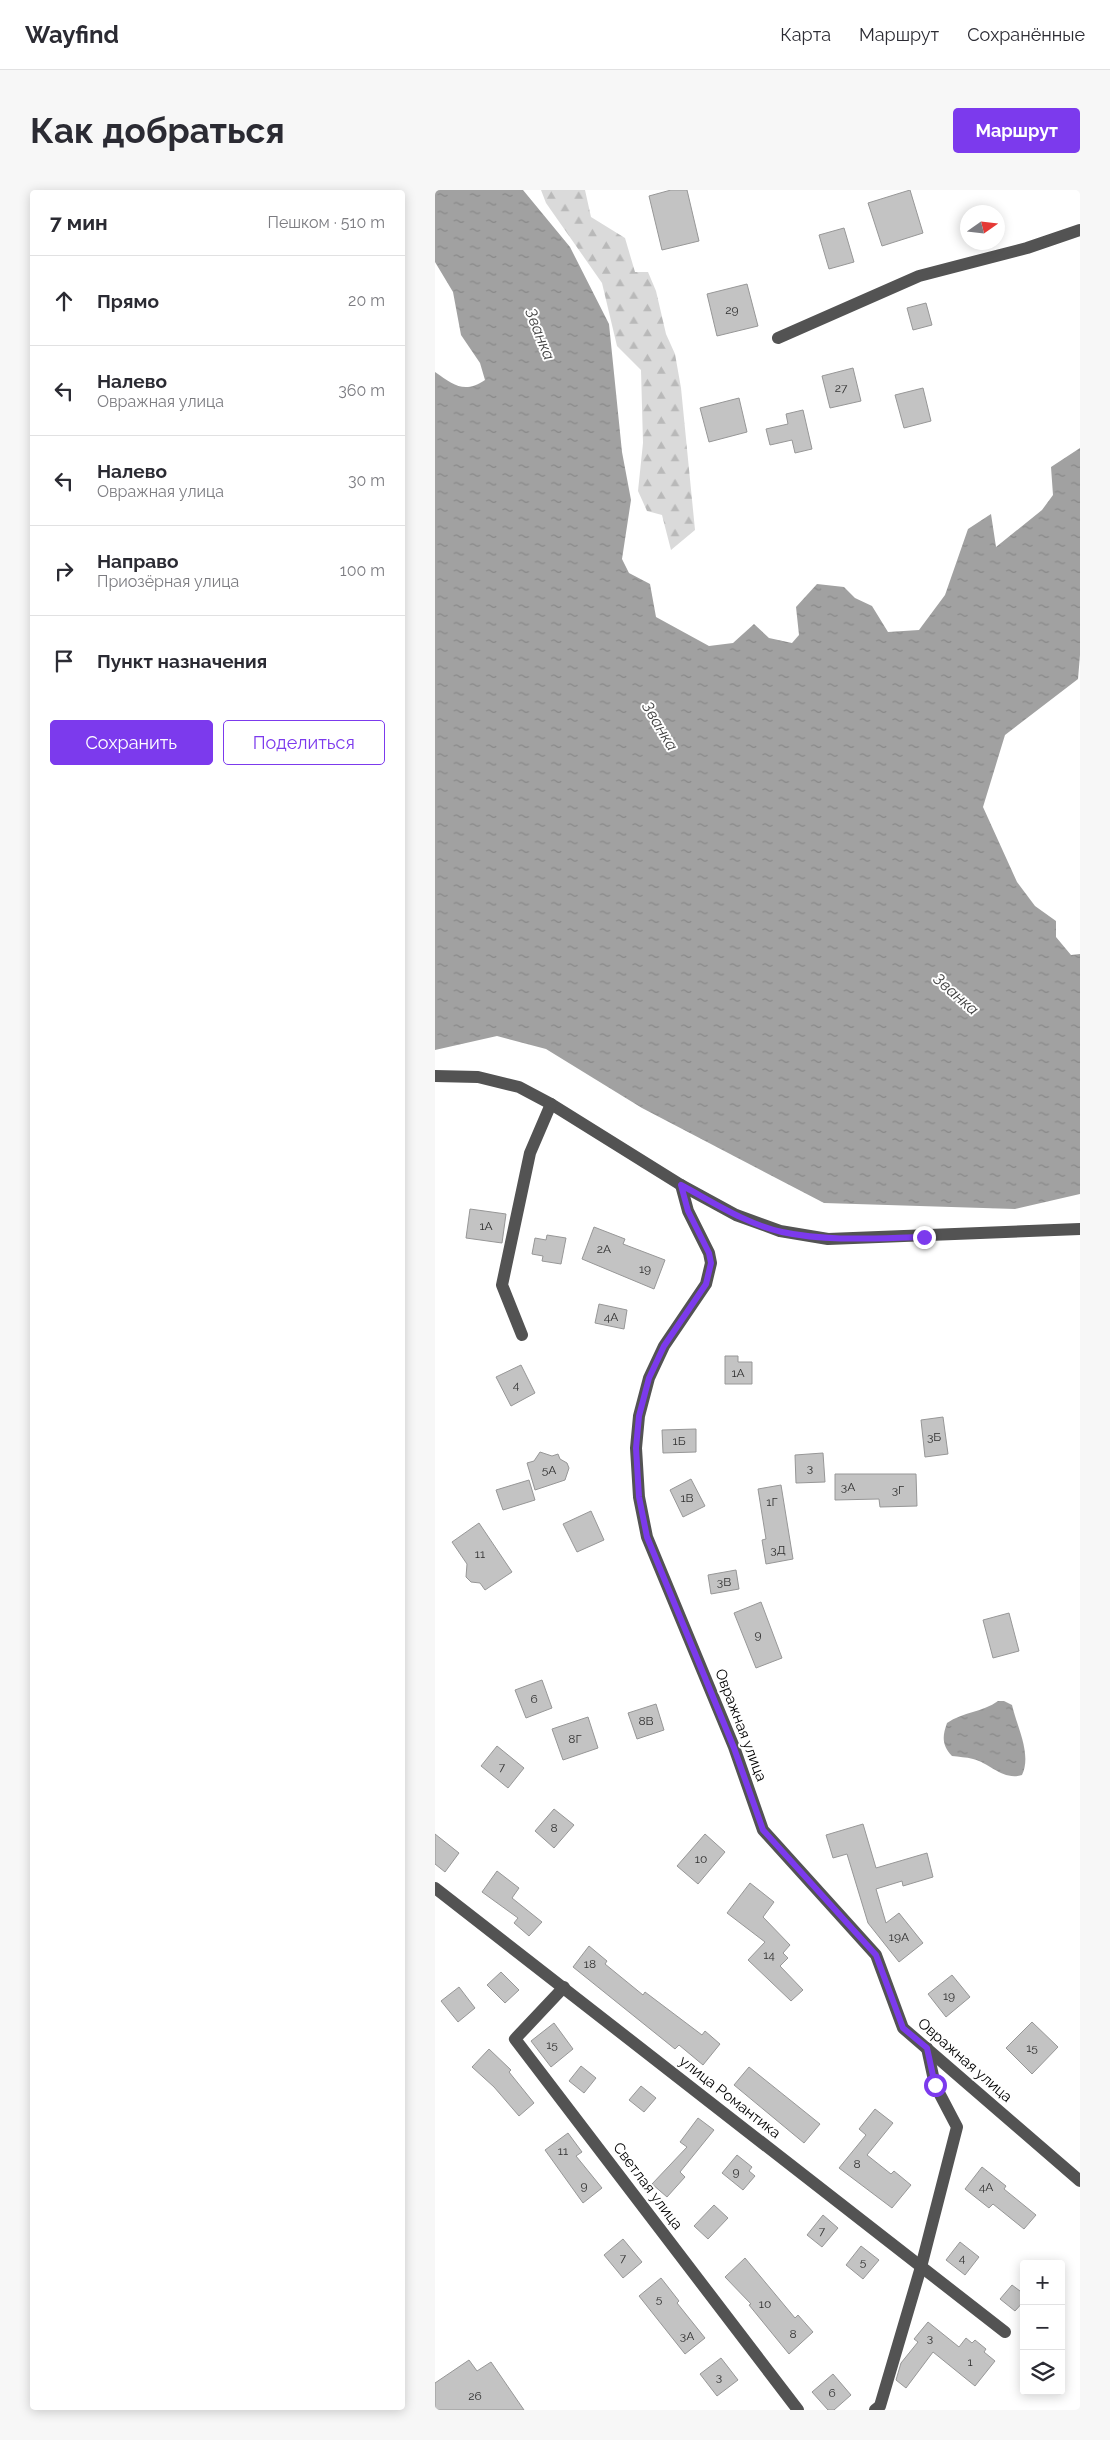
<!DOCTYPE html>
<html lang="ru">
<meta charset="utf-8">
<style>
body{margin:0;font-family:Raleway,sans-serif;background:#f7f7f7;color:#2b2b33}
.controls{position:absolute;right:15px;bottom:15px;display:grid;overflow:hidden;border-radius:5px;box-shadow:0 2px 12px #0003}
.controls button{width:45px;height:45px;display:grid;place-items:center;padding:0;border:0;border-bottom:1px solid #e1e1e2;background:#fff;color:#2b2b33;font:25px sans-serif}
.compass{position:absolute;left:525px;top:15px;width:45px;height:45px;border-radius:50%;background:#fff;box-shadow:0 2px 12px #0003;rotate:76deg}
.stop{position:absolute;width:15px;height:15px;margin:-11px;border:4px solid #7c3aed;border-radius:50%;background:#fff}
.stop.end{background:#7c3aed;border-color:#fff;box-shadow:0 1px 5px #0008}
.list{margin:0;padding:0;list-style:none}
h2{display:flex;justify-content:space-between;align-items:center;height:65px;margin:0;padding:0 20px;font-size:21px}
h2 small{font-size:16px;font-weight:400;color:#7c7c81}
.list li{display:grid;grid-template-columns:32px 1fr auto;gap:15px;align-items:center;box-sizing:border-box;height:90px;padding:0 20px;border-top:1px solid #e1e1e2}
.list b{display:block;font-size:19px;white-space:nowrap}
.list p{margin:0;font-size:16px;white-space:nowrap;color:#7c7c81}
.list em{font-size:16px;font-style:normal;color:#7c7c81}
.actions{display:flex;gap:10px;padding:15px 20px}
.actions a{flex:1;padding:11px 0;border:1px solid #7c3aed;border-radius:5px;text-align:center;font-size:18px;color:#7c3aed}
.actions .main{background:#7c3aed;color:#fff}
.icon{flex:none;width:28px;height:28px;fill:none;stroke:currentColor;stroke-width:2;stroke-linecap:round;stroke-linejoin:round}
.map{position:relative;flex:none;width:645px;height:2220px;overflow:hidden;border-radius:5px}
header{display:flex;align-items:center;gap:30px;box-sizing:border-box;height:70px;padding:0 25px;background:#fff;border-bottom:1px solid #e1e1e2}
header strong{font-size:24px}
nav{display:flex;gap:28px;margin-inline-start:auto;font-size:18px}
.intro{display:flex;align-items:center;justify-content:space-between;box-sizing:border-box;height:120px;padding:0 30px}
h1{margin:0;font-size:35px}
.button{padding:12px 22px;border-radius:5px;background:#7c3aed;color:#fff;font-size:18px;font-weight:700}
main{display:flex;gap:30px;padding:0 30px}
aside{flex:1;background:#fff;border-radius:5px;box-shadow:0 2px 12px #0003}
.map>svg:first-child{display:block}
.forest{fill:url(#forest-firs)}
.water{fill:url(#water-ripples)}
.building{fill:#c3c3c3;stroke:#979797}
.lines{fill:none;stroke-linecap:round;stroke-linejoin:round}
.minor{stroke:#535353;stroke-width:12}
.route{stroke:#7c3aed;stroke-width:6}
.labels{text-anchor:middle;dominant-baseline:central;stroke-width:4;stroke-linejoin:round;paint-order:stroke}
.number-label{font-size:12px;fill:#313131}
.street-label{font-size:15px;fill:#000;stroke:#fff}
.water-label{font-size:16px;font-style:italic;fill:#424242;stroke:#fff}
</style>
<header>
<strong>Wayfind</strong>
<nav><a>Карта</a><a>Маршрут</a><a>Сохранённые</a></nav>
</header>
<div class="intro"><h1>Как добраться</h1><a class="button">Маршрут</a></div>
<main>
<aside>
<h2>7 мин<small>Пешком · 510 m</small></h2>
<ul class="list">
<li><svg class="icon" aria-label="ahead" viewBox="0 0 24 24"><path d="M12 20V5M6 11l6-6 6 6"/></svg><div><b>Прямо</b></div><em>20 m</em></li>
<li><svg class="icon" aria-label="left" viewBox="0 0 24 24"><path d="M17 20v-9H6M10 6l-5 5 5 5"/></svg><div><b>Налево</b><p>Овражная улица</p></div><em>360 m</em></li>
<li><svg class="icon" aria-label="left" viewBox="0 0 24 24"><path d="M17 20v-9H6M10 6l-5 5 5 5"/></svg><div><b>Налево</b><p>Овражная улица</p></div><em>30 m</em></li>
<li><svg class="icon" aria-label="right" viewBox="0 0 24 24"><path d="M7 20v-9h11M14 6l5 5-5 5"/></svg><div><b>Направо</b><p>Приозёрная улица</p></div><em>100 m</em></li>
<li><svg class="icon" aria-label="arrive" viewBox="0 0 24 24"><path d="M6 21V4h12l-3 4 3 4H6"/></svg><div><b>Пункт назначения</b></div></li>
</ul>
<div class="actions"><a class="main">Сохранить</a><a>Поделиться</a></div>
</aside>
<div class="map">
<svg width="645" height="2220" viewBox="0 0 645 2220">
<defs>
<pattern id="forest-firs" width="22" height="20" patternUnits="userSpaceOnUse" patternTransform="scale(1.25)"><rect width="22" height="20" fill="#dadada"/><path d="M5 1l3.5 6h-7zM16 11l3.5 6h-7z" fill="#b9b9b9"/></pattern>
<pattern id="water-ripples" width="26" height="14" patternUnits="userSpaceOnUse" patternTransform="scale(1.25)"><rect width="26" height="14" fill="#a1a1a1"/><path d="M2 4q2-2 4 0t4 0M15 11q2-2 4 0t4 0" fill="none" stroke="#898989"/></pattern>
</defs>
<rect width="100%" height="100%" fill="#fff"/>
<path class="forest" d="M106 0H150L156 27 190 48 200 82H213L221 101 231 144 240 164 246 198 260 340 236 360 227 325 212 321 203 301 208 253 206 180 182 156 167 93 111 13Z"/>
<g class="water">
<path d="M0 0H88L135 57 174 134 187 262 196 310 187 369 194 383 215 394 221 427 274 456 298 453 319 434 334 448 357 453 364 445 361 417 382 394 409 397 420 408 437 416 453 442 484 440 510 405 533 339 556 324 561 357 607 320 618 305 616 277 645 258V465L643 489 570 545 548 617 582 692 600 716 621 731V747L636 765 645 764V1004L580 1019 389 1013 207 918 111 859 62 846 0 860V182C19 195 29 204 50 190L45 173 26 145 18 102 0 72Z"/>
<path d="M563 1511H569L577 1515C582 1537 597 1564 587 1585 568 1591 555 1573 538 1569 531 1567 524 1567 517 1566 507 1555 507 1547 512 1533 528 1522 548 1522 563 1511Z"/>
</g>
<g class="building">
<path d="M236 0H252L264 51 227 60 214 6Z"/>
<path d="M475 0 488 43 447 56 433 13Z"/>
<path d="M409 38 419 72 394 79 384 45Z"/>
<path d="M312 94 323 136 282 146 272 104Z"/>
<path d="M491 113 497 135 478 140 472 118Z"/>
<path d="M418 178 426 211 395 218 387 186Z"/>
<path d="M488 198 496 231 469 238 460 205Z"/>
<path d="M304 208 312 242 274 252 265 218Z"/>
<path d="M368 220 377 259 360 263 357 250 335 255 331 239 353 234 351 224Z"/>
<path d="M35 1019 71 1024 67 1053 31 1048Z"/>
<path d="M159 1037 190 1049 188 1054 230 1070 219 1099 147 1069Z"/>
<path d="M112 1045 131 1048 126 1074 107 1071 108 1066 97 1064 100 1048 111 1050Z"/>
<path d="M164 1114 192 1120 189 1139 160 1133Z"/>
<path d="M290 1166H303V1172H317V1194H290Z"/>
<path d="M86 1175 100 1203 76 1216 61 1187Z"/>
<path d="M508 1227 513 1264 490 1267 486 1230Z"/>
<path d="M261 1239V1262L228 1263 227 1240Z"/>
<path d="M105 1262 117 1266 123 1264 125 1269 132 1273 134 1278 130 1290 100 1300 92 1273 99 1271Z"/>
<path d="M388 1263 390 1292 361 1293 360 1265Z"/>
<path d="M400 1284H481L482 1316 445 1317 444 1309 400 1310Z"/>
<path d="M256 1289 270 1316 248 1327 235 1300Z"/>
<path d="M94 1290 100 1310 68 1320 61 1300Z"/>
<path d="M346 1295 358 1369 331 1374 327 1350 331 1349 323 1299Z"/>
<path d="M156 1321 169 1350 142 1362 128 1334Z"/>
<path d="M44 1333 77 1382 50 1400 45 1393 36 1392 31 1387 32 1374 17 1352Z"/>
<path d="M301 1380 304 1399 276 1404 273 1385Z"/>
<path d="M326 1412 347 1468 321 1478 299 1423Z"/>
<path d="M574 1423 584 1461 558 1468 548 1430Z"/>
<path d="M107 1490 117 1518 91 1528 80 1500Z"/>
<path d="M221 1514 229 1540 202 1549 193 1523Z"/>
<path d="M153 1527 163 1558 128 1570 117 1539Z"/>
<path d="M62 1556 89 1578 73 1598 46 1576Z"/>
<path d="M119 1619 139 1635 119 1658 100 1641Z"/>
<path d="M428 1634 441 1678 492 1663 498 1687 468 1696 467 1691 441 1699 451 1733 464 1723 488 1753 464 1772 433 1733 412 1664 398 1668 391 1645Z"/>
<path d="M0 1644 24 1663 10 1682 0 1674Z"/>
<path d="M270 1644 290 1662 263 1694 242 1676Z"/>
<path d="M62 1681 84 1698 77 1708 107 1732 94 1746 79 1733 83 1728 47 1702Z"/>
<path d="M315 1693 339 1712 328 1727 355 1755 348 1763 353 1768 345 1776 368 1800 356 1811 313 1770 330 1752 292 1723Z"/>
<path d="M154 1756 172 1771 170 1774 208 1805 210 1802 267 1845 270 1841 285 1854 268 1875 244 1855 240 1859 138 1777Z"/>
<path d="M66 1782 84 1800 70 1813 52 1795Z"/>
<path d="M517 1785 535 1807 511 1827 493 1804Z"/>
<path d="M24 1797 40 1818 23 1832 6 1811Z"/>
<path d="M597 1832 623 1857 597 1884 571 1858Z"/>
<path d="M119 1833 138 1859 116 1877 96 1851Z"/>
<path d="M54 1859 76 1880 74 1882 99 1913 84 1926 59 1897 37 1877Z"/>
<path d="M146 1876 161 1888 149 1903 134 1891Z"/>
<path d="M314 1877 385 1934 369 1953 299 1895Z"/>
<path d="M206 1896 221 1908 209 1922 194 1910Z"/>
<path d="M440 1919 458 1933 432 1965 456 1984 459 1981 476 1995 457 2018 404 1978 431 1945 424 1939Z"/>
<path d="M263 1928 279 1940 245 1982 250 1987 232 2007 217 1994 252 1957 245 1952Z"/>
<path d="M133 1943 147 1962 141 1966 167 1998 148 2013 110 1960Z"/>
<path d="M302 1965 317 1977 314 1981 320 1986 308 2000 287 1983Z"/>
<path d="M547 1977 571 1996 569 1999 601 2025 589 2039 558 2014 554 2018 530 1999Z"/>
<path d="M279 2015 293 2028 273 2049 259 2036Z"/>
<path d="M388 2025 403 2038 387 2057 372 2045Z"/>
<path d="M188 2049 207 2072 188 2088 169 2065Z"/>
<path d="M525 2052 544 2067 530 2085 511 2070Z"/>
<path d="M426 2056 444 2070 428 2089 411 2075Z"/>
<path d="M310 2068 360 2128 363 2125 378 2142 354 2164 314 2115 316 2114 290 2087Z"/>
<path d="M226 2088 244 2111 242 2113 270 2148 250 2164 204 2106Z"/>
<path d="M577 2095 589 2104V2111L580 2121 565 2109Z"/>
<path d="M493 2132 524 2157 531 2148 537 2153 540 2150 551 2159 549 2162 560 2171 540 2196 498 2162 471 2198 461 2190 466 2173 483 2152 479 2149Z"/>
<path d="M286 2168 303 2190 282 2206 265 2184Z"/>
<path d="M34 2170 42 2181 56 2172 89 2220H0V2193Z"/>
<path d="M398 2184 416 2205 399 2220H393L377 2202Z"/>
</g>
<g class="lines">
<g class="minor">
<path d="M343 148 484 86 592 58 645 40"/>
<path d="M0 886 43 887 84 897 116 914 246 995 301 1025 345 1041 393 1049 645 1039"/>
<path d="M246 995 253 1021 274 1063 276 1073 271 1094 229 1156 214 1188 204 1226 201 1258 204 1307 212 1347 299 1557 328 1640 441 1765 468 1838 645 1991"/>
<path d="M87 1145 67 1095 95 963 116 914"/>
<path d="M0 1698 570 2142"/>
<path d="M129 1797 80 1849 363 2220"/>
<path d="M440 2220 445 2216 486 2077 522 1937 500 1895 492 1858"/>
</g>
</g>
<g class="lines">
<path class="route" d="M489 1047C442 1048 394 1052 347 1042 311 1034 278 1012 246 995L253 1021 274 1063 276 1073 271 1094 229 1156 214 1188 204 1226 201 1258 204 1307 212 1347 299 1558 328 1640 441 1765 468 1838 492 1858 500 1895"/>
</g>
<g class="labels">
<g class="number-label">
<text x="297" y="120">29</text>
<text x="406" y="198">27</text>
<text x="51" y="1036">1А</text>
<text x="169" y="1059">2А</text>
<text x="210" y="1079">19</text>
<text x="176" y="1127">4А</text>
<text x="303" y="1183">1А</text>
<text x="81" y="1195">4</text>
<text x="499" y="1247">3Б</text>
<text x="244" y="1251">1Б</text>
<text x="375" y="1278">3</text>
<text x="114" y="1280">5А</text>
<text x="413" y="1297">3А</text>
<text x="463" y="1300">3Г</text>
<text x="252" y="1308">1В</text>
<text x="337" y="1312">1Г</text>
<text x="343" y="1360">3Д</text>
<text x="45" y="1364">11</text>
<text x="289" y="1392">3В</text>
<text x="323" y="1445">9</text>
<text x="99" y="1509">6</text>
<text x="211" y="1531">8В</text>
<text x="140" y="1549">8Г</text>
<text x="67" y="1577">7</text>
<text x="119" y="1638">8</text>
<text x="266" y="1669">10</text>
<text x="464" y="1747">19А</text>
<text x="334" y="1765">14</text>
<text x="155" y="1774">18</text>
<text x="514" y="1806">19</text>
<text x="117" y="1855">15</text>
<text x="597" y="1858">15</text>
<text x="128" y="1961">11</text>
<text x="422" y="1974">8</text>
<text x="301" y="1982">9</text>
<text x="149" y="1996">9</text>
<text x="551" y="1997">4А</text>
<text x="387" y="2041">7</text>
<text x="188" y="2068">7</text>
<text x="527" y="2068">4</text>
<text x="428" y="2072">5</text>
<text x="224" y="2109">5</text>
<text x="330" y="2114">10</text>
<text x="358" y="2144">8</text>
<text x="252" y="2146">3А</text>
<text x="495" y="2148">3</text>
<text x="535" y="2172">1</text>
<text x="284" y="2187">3</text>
<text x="397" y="2203">6</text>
<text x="40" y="2206">26</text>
</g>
<g class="street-label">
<text transform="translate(306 1535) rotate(69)">Овражная улица</text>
<text transform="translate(530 1870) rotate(41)">Овражная улица</text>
<text transform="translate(295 1907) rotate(38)">улица Романтика</text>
<text transform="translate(213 1996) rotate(53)">Светлая улица</text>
</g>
<g class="water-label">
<text transform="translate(105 144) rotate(68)">Званка</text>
<text transform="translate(225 536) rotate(59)">Званка</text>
<text transform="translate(521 804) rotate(41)">Званка</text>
</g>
</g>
</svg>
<div class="controls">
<button>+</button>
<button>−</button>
<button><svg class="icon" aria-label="layers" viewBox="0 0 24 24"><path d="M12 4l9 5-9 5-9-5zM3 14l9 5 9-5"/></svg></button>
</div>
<svg class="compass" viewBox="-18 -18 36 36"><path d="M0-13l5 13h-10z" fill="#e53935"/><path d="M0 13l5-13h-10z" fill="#7c7c81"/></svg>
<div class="stop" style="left:500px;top:1895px"></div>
<div class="stop end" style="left:489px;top:1047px"></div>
</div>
</main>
